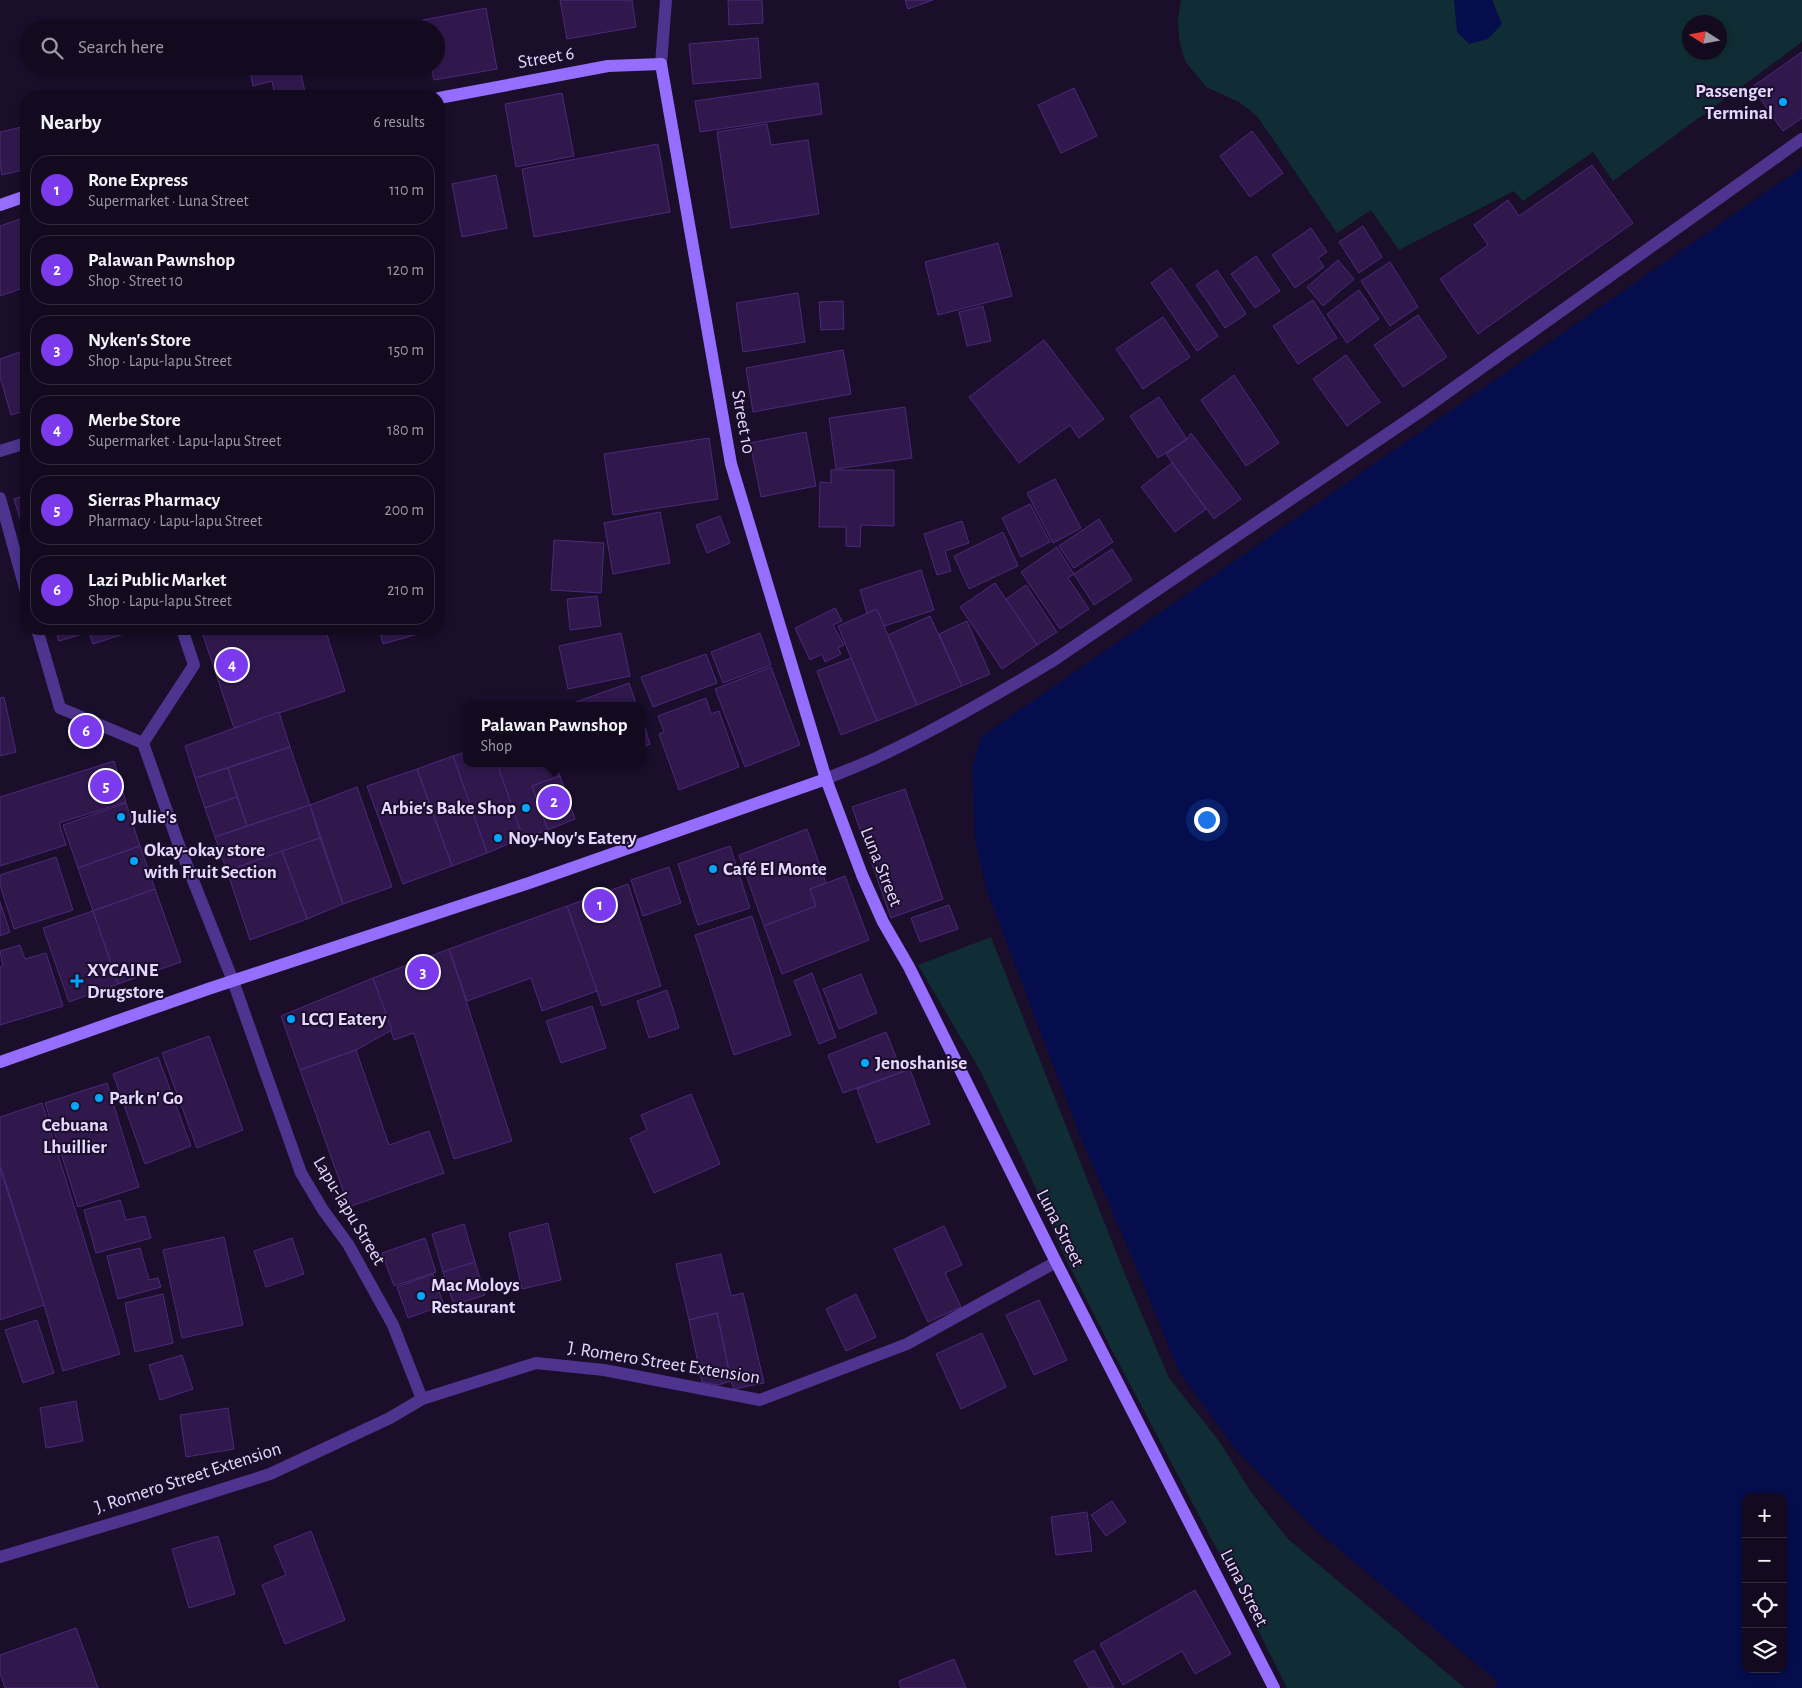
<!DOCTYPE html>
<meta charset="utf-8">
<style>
body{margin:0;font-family:"Alegreya Sans",sans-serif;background:#1d1329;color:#f1f3f6}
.controls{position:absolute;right:15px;bottom:15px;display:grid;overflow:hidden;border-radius:10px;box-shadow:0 2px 8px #0003}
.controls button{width:45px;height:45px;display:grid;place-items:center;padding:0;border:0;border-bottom:1px solid #332b3e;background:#140a20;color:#f1f3f6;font:25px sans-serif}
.compass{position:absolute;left:1682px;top:15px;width:45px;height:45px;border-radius:50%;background:#140a20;box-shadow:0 2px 8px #0003;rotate:281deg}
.you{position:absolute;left:1206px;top:819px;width:18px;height:18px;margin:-12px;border:4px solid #fff;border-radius:50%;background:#1a73e8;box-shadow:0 0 0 8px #1a73e833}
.badge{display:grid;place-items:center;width:32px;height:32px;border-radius:50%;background:#7c3aed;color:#fff;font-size:16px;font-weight:700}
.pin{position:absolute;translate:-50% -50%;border:2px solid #fff;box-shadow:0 1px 5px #0006}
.popup{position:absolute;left:463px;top:702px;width:182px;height:65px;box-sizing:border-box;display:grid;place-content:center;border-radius:10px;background:#140a20;filter:drop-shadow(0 1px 4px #0005);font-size:16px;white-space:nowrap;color:#9d9aa5}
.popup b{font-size:19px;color:#f1f3f6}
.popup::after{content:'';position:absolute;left:50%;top:100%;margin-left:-10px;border:10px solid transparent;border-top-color:#140a20}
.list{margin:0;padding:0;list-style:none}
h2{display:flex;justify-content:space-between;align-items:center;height:65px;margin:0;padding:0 20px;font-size:21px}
h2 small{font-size:16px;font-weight:400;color:#9d9aa5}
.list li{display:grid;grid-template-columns:32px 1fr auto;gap:15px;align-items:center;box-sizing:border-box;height:70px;margin:0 10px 10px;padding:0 10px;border:1px solid #332b3e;border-radius:20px}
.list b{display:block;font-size:19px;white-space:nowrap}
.list p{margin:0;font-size:16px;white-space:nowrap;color:#9d9aa5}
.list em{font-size:16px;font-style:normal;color:#9d9aa5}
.icon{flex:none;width:28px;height:28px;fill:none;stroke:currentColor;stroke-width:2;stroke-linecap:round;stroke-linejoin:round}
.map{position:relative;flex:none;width:1802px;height:1688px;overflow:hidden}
.search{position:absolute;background:#140a20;box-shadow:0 2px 8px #0003;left:20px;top:20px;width:425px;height:55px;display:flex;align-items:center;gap:12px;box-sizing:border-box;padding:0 18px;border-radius:28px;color:#9d9aa5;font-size:19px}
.panel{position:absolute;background:#140a20;box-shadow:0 2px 8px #0003;left:20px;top:90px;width:425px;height:545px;border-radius:20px}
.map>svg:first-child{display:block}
.green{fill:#102d35;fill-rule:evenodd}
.water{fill:#050d4c;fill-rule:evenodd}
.building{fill:#30184d;stroke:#4d287c}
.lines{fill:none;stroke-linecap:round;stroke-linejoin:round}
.lane{stroke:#4e348e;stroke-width:12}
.street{stroke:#4e348e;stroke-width:12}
.secondary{stroke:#966eff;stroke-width:12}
.poi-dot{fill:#03a6ff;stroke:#1a0e2a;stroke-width:2}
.labels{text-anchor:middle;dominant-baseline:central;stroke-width:4;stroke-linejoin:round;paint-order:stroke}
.street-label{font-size:19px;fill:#e6d7ff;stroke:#1a0e2a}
.poi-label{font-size:19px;font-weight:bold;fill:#e6d7ff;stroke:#1a0e2a;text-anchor:start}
</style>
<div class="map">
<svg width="1802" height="1688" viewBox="0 0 1802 1688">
<rect width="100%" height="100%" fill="#1a0e2a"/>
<g class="green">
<path d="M1181 0H1454L1455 7 1501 24 1492 0H1802V42L1613 181 1593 152 1523 201 1514 191 1399 250 1371 210 1337 233 1257 116 1239 102 1206 87 1185 61 1179 39 1178 19ZM1690 22H1720V52H1690Z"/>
<path d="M991 937 1126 1277 1169 1378 1219 1441 1251 1492 1287 1538 1465 1688H1287L1230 1574 1114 1354 1061 1249 1033 1182 981 1072 918 965Z"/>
</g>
<g class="water">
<path d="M1454 0H1492L1502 24 1488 39 1469 44 1457 32Z"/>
<path d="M1802 167V1688H1494L1498 1682 1315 1529 1237 1451 1179 1372 1140 1276 1082 1141 987 891 975 841 972 768 981 737ZM1746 1497H1783V1669H1746Z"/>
</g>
<g class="building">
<path d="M560 0H632L636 27 567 39Z"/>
<path d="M728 0H762L763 23 729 25Z"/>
<path d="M905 0H933L908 9Z"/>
<path d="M486 8 497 69 434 80 431 66H436V29H425L423 20Z"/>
<path d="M758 38 761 78 693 84 689 44Z"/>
<path d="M1802 52V118L1783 131 1752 87Z"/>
<path d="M249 66H299L306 96H275L272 81 253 86Z"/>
<path d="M818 83 822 114 700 132 695 101Z"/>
<path d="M1074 88 1097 136 1061 153 1038 105Z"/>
<path d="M562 93 574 156 516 167 505 104Z"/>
<path d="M767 124 771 145 808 140 819 214 731 228 717 132Z"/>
<path d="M26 126V169L2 175 0 165V132Z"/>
<path d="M1252 131 1283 173 1250 197 1220 156Z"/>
<path d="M658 144 670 212 534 237 522 169Z"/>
<path d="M1592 165 1633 223 1478 334 1440 279 1488 245 1474 225 1508 200 1519 216Z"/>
<path d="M496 175 507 228 462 237 452 184Z"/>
<path d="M26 217V287L0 296V226Z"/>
<path d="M1363 226 1382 257 1359 273 1339 242Z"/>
<path d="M1311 228 1327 252 1318 258 1324 267 1295 288 1272 255Z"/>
<path d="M998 243 1012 296 938 315 925 262Z"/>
<path d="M1256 256 1280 291 1255 308 1231 274Z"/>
<path d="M1338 260 1354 279 1323 306 1307 287Z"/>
<path d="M1390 262 1418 307 1390 326 1361 281Z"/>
<path d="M1171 268 1218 336 1197 351 1151 283Z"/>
<path d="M1217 270 1246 314 1225 328 1196 285Z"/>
<path d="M1359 290 1379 319 1347 343 1327 314Z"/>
<path d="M798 293 805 342 743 352 736 303Z"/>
<path d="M1313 300 1337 338 1298 364 1273 326Z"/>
<path d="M843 301 844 329 821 330 819 302Z"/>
<path d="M983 306 991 341 967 346 959 312Z"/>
<path d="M1418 315 1447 357 1403 387 1374 345Z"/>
<path d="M1163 317 1190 357 1143 389 1116 349Z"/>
<path d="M1044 340 1104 419 1079 438 1070 425 1019 463 969 397Z"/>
<path d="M26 350V410L11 415 0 377V359Z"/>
<path d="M843 350 851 394 753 412 746 368Z"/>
<path d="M1346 355 1380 402 1347 426 1313 379Z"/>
<path d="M1234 375 1279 443 1246 466 1201 400Z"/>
<path d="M1159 397 1187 439 1158 458 1130 416Z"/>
<path d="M905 407 912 458 836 469 829 418Z"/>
<path d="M806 432 816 486 761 497 750 443Z"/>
<path d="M1191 433 1241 499 1214 519 1166 454 1187 439Z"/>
<path d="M709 438 718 499 613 515 604 454Z"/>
<path d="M1172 463 1206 509 1175 532 1141 487Z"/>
<path d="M831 470H894V526L861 525 860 547 846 546V527H819L820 482 831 483Z"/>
<path d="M1055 479 1081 528 1053 543 1027 493Z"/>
<path d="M26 495V537L14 499Z"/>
<path d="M1030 504 1050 542 1021 557 1002 518Z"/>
<path d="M660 512 670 563 613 574 604 523Z"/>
<path d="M720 516 730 543 707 553 696 525Z"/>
<path d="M1099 519 1113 542 1074 568 1059 546Z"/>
<path d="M962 521 969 543 945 551 951 571 937 575 924 534Z"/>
<path d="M1003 532 1018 566 969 589 954 556Z"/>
<path d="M554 540 604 543 601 593 551 590Z"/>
<path d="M1057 547 1074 574 1068 578 1089 609 1060 629 1021 572Z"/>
<path d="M26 549V575L19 552Z"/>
<path d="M1112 549 1132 580 1094 605 1074 574Z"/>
<path d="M921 570 934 610 872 630 860 590Z"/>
<path d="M995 583 1037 645 1002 669 960 607Z"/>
<path d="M1026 585 1057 632 1037 645 1006 599Z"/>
<path d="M597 596 601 626 570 630 567 599Z"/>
<path d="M835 608 842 621 833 625 844 645 838 648 841 654 825 662 822 654 810 660 795 628Z"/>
<path d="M877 609 917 705 877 721 838 626Z"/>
<path d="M930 616 962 686 917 705 888 635Z"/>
<path d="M967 621 990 674 962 686 939 634Z"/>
<path d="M55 629H139L93 644 89 632 59 641Z"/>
<path d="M201 629H325L345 691 234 728Z"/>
<path d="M379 629H435L383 644Z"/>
<path d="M621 633 630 676 568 689 559 646Z"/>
<path d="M760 633 771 665 723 683 711 652Z"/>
<path d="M706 654 717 683 653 707 641 677Z"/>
<path d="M851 658 877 721 841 735 817 671Z"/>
<path d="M771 667 800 745 745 767 715 689Z"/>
<path d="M629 683 637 706H577L576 702Z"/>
<path d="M4 697 16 752 0 756V698Z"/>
<path d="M706 698 711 714 719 711 739 767 679 790 659 734 664 732 658 716Z"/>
<path d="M279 712 290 747 195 778 185 746Z"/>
<path d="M642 718 650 744 642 747Z"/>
<path d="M290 747 310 805 247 826 228 768Z"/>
<path d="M466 752V763H497L523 838 487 853 453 756Z"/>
<path d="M453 756 487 853 452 866 417 769Z"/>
<path d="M114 761 126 802 59 823 66 845 0 866V797Z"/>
<path d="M497 763H555L560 776 532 786 548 830 523 838Z"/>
<path d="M228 768 237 797 205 808 195 778Z"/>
<path d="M417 769 452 866 403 884 367 786Z"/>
<path d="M560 776 575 819 548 830 532 786Z"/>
<path d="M357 787 392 887 343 904 310 805Z"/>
<path d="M905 789 943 899 891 918 852 807Z"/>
<path d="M237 797 247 826 215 837 205 808Z"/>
<path d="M126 803 140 846 78 868 63 825Z"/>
<path d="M310 805 320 838 227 871 215 837Z"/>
<path d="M807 829 826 883 810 889 816 906 764 926 739 855Z"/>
<path d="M320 838 343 904 307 919 282 851Z"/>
<path d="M140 846 155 889 93 911 78 868Z"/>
<path d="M730 846 750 908 698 925 678 864Z"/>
<path d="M282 851 307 919 250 940 227 871Z"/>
<path d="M56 857 73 910 14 929 0 885V875Z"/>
<path d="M669 867 681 903 643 916 631 880Z"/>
<path d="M845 876 869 940 782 974 764 926 816 906 810 889Z"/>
<path d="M628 884 661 986 602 1006 567 906Z"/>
<path d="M155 889 181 962 118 984 93 911Z"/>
<path d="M0 902 10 932 0 936Z"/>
<path d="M949 905 958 929 920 942 911 918Z"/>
<path d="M567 906 597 991 542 1011 531 978 467 1001 449 949Z"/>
<path d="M93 911 118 984 69 1002 43 928Z"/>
<path d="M752 916 791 1035 734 1055 695 935Z"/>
<path d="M20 945 25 959 46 953 63 1006 0 1025V967L3 966 0 951Z"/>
<path d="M449 949 512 1141 454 1159 414 1033 394 1040 373 978Z"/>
<path d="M812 973 836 1037 819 1044 794 981Z"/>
<path d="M861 974 877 1013 839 1029 823 989Z"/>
<path d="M373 978 392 1030 356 1050 300 1070 281 1016Z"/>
<path d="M667 990 679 1028 649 1038 637 1001Z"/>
<path d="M592 1006 606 1048 561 1063 546 1021Z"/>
<path d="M886 1032 902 1072 843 1093 828 1055Z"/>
<path d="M209 1036 243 1130 197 1148 162 1053Z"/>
<path d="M356 1050 389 1145 429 1131 444 1173 349 1207 300 1070Z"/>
<path d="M158 1057 191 1146 145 1164 113 1074Z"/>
<path d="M910 1069 930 1124 877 1143 857 1089Z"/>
<path d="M107 1083 139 1187 78 1207 45 1103Z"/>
<path d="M691 1094 720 1164 654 1193 630 1138 647 1130 641 1115Z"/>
<path d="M42 1103 120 1354 63 1371 44 1305 0 1165V1117Z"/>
<path d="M0 1168 44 1305 0 1320Z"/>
<path d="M120 1200 126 1220 145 1216 151 1238 96 1253 84 1210Z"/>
<path d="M548 1223 561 1280 522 1289 509 1233Z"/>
<path d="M464 1224 475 1262 443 1272 432 1234Z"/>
<path d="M944 1226 962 1265 945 1273 961 1307 928 1322 894 1249Z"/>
<path d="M224 1237 243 1325 182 1338 163 1250Z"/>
<path d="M292 1238 304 1274 266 1287 254 1251Z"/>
<path d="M425 1238 436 1272 394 1286 382 1253Z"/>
<path d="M140 1248 149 1280 158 1278 161 1287 118 1299 107 1256Z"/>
<path d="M721 1254 731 1296 743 1293 764 1383 734 1389 731 1381 717 1313 689 1320 676 1264Z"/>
<path d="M475 1262 485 1295 454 1305 443 1272Z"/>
<path d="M433 1274 444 1305 408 1318 397 1287Z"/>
<path d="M163 1294 173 1343 135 1352 125 1303Z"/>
<path d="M856 1294 876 1337 846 1351 826 1309Z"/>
<path d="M1039 1300 1067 1360 1034 1375 1006 1315Z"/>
<path d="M717 1313 731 1381 718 1385 702 1382 689 1320Z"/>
<path d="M37 1320 54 1373 23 1383 5 1330Z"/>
<path d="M982 1333 1006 1387 961 1409 936 1354Z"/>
<path d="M182 1355 193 1389 160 1400 149 1365Z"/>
<path d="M76 1401 83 1441 46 1448 40 1408Z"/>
<path d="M228 1408 234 1449 186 1457 180 1415Z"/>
<path d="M1112 1501 1126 1522 1106 1536 1091 1515Z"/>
<path d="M1087 1512 1092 1551 1056 1555 1051 1517Z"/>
<path d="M311 1531 345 1620 285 1644 262 1585 286 1575 274 1546Z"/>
<path d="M218 1536 235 1594 189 1608 172 1549Z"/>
<path d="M1195 1590 1231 1654 1195 1674 1182 1651 1123 1685 1100 1644Z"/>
<path d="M76 1628 98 1688H5L0 1673V1655Z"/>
<path d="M1094 1650 1114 1688H1089L1074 1661Z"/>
<path d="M954 1659 966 1688H901L899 1681Z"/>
</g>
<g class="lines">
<g class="lane">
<path d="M0 451 26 443"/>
<path d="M0 498 26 592"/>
<path d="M37 629 60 708 143 743 177 840 233 981"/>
<path d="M143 743 194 665 182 629"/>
</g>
<g class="street">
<path d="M661 64 666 0"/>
<path d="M826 779C844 771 864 764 882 755 942 727 998 694 1054 660L1424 409 1802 139"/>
<path d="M233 981 301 1173 323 1210 348 1244 393 1325 422 1399"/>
<path d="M0 1557 134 1517 270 1474 390 1418 422 1399 536 1363 604 1370 760 1400 907 1344 1056 1262"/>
</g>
<g class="secondary">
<path d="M439 98 608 66 661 64 731 464 826 779 862 875 883 922 909 967 1056 1262 1274 1688"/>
<path d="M0 205 26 196"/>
<path d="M0 1062 208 989 529 883 826 779"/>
</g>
</g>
<g class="poi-dot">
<circle cx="1783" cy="102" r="5"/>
<circle cx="526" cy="808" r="5"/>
<circle cx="121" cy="817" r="5"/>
<circle cx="498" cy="838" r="5"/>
<circle cx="134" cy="861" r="5"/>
<circle cx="713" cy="869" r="5"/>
<path d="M74.5 973.5h5v5h5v5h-5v5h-5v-5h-5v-5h5z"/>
<circle cx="291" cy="1019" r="5"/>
<circle cx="865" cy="1063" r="5"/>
<circle cx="99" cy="1098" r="5"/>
<circle cx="75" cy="1106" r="5"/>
<circle cx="421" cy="1296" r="5"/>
</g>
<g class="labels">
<g class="street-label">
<text transform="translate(546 58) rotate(-10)">Street 6</text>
<text transform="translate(743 422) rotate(80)">Street 10</text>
<text transform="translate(881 867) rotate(68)">Luna Street</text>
<text transform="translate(349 1211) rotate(59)">Lapu-lapu Street</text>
<text transform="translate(1060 1228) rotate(63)">Luna Street</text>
<text transform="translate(664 1363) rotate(9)">J. Romero Street Extension</text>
<text transform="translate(188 1478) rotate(-18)">J. Romero Street Extension</text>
<text transform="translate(1244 1588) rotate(63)">Luna Street</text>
</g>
<g class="poi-label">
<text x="1773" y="91" text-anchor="end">Passenger<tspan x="1773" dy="22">Terminal</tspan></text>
<text x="516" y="808" text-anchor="end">Arbie's Bake Shop</text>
<text x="131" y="817">Julie's</text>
<text x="508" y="838">Noy-Noy's Eatery</text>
<text x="144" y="850">Okay-okay store<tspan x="144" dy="22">with Fruit Section</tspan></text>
<text x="723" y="869">Café El Monte</text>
<text x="87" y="970">XYCAINE<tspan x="87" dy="22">Drugstore</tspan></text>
<text x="301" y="1019">LCCJ Eatery</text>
<text x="875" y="1063">Jenoshanise</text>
<text x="109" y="1098">Park n' Go</text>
<text x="75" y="1125" text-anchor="middle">Cebuana<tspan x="75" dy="22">Lhuillier</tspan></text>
<text x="431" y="1285">Mac Moloys<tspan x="431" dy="22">Restaurant</tspan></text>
</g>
</g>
</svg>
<div class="controls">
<button>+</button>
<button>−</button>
<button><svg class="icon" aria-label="locate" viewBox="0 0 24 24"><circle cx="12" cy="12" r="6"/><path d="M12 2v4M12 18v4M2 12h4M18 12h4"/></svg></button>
<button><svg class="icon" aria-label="layers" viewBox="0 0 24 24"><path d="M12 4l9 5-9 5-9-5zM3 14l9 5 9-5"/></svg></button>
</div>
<svg class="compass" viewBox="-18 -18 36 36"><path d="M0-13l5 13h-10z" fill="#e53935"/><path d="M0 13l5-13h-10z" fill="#9d9aa5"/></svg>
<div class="you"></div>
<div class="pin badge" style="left:600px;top:905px">1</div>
<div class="pin badge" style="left:554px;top:802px">2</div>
<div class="popup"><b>Palawan Pawnshop</b>Shop</div>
<div class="pin badge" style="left:423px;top:972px">3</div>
<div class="pin badge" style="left:232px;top:665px">4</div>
<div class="pin badge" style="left:106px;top:786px">5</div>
<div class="pin badge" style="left:86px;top:731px">6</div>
<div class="search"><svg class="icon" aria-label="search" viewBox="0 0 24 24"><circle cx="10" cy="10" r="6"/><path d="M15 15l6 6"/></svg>Search here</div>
<section class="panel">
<h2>Nearby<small>6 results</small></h2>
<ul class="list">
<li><span class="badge">1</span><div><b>Rone Express</b><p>Supermarket · Luna Street</p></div><em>110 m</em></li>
<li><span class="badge">2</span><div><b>Palawan Pawnshop</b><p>Shop · Street 10</p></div><em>120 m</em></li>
<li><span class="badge">3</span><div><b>Nyken's Store</b><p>Shop · Lapu-lapu Street</p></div><em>150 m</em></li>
<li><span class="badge">4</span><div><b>Merbe Store</b><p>Supermarket · Lapu-lapu Street</p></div><em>180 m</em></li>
<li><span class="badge">5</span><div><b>Sierras Pharmacy</b><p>Pharmacy · Lapu-lapu Street</p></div><em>200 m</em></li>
<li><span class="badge">6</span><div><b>Lazi Public Market</b><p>Shop · Lapu-lapu Street</p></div><em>210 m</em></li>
</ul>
</section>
</div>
